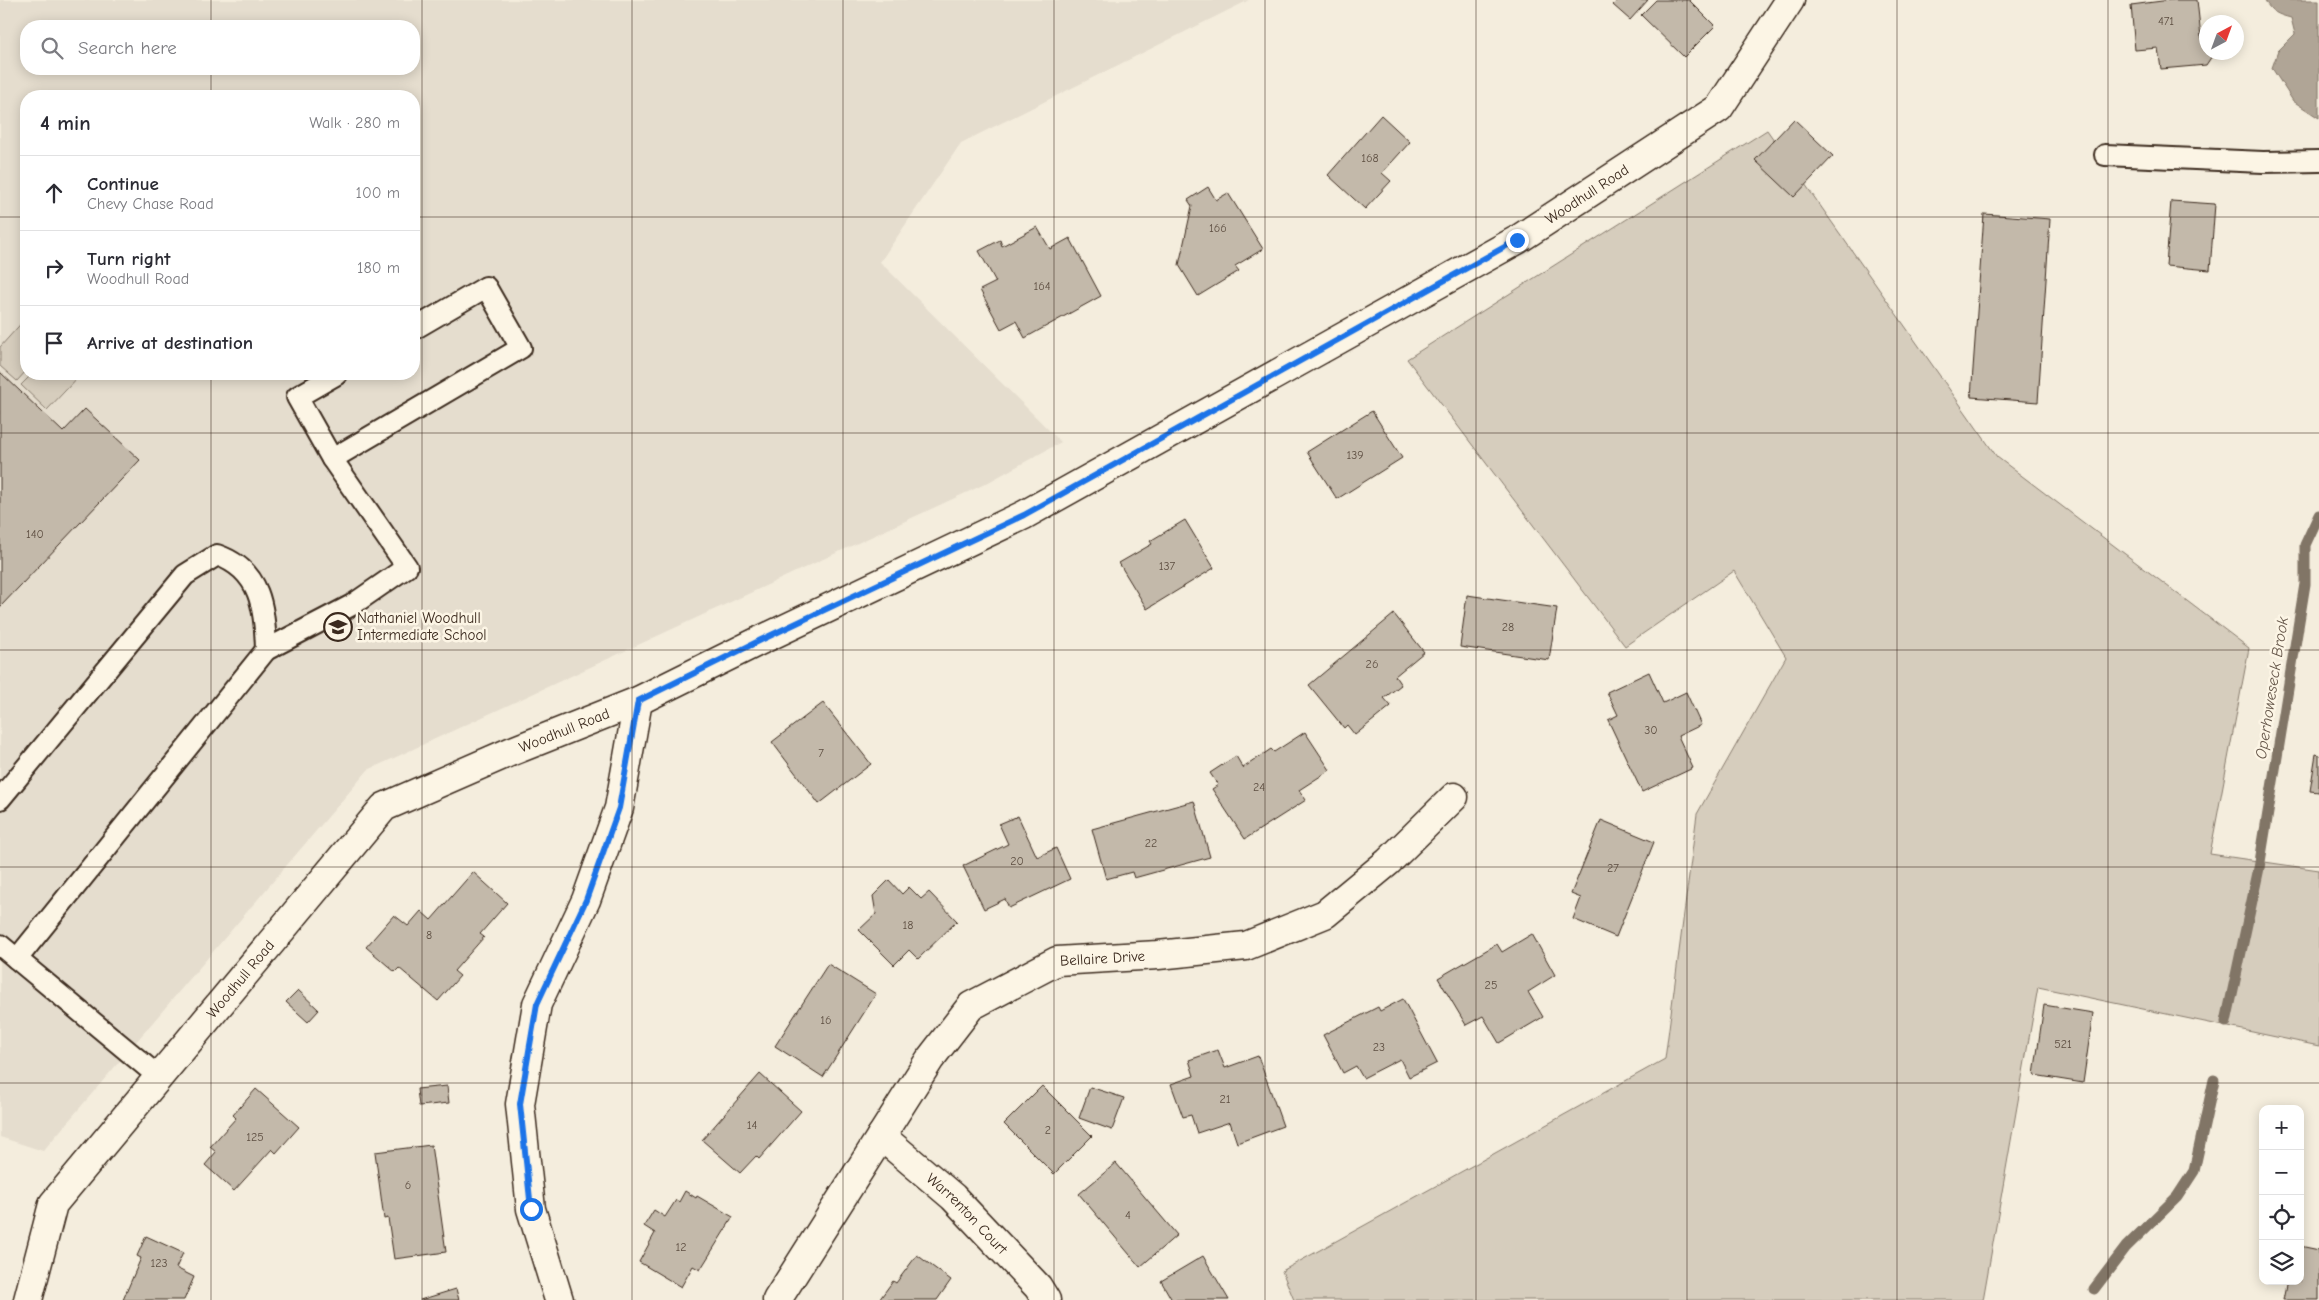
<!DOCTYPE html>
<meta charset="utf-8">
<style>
body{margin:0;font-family:"Comic Neue",sans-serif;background:#f7f7f7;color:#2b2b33}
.controls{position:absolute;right:15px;bottom:15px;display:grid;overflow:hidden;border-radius:10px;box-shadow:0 2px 12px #0003}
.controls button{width:45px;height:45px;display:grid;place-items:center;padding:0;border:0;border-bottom:1px solid #e1e1e2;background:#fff;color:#2b2b33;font:25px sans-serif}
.compass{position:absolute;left:2199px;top:15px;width:45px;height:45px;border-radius:50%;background:#fff;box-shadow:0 2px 12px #0003;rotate:41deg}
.stop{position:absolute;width:15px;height:15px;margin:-11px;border:4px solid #1a73e8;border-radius:50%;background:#fff}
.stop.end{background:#1a73e8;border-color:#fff;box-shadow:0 1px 5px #0008}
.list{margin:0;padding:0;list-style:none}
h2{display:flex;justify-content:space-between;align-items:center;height:65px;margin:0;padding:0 20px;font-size:21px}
h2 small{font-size:16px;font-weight:400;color:#7c7c81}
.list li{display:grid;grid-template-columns:32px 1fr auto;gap:15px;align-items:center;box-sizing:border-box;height:75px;padding:0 20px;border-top:1px solid #e1e1e2}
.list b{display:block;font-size:19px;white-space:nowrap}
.list p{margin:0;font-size:16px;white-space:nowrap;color:#7c7c81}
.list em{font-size:16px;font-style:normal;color:#7c7c81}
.icon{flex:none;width:28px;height:28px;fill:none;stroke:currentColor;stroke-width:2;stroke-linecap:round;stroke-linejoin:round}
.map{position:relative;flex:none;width:2319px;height:1300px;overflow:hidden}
.search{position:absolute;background:#fff;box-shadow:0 2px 12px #0003;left:20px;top:20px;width:400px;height:55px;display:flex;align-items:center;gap:12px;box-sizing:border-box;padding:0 18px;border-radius:20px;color:#7c7c81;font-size:19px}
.panel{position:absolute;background:#fff;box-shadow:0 2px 12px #0003;left:20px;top:90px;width:400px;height:290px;border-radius:20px}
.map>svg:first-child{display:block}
.built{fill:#e5ddce;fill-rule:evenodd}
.green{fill:#d6cdbd;stroke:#887c6e}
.water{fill:#b0a596;stroke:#817466}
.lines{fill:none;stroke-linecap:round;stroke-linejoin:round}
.stream{stroke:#817466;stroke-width:11}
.building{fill:#c3b9aa;stroke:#3b2a1e}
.lane-casing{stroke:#3b2a1e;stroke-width:24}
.street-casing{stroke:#3b2a1e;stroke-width:31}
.lane{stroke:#fcf5e5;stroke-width:20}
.street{stroke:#fcf5e5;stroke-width:28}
.route{stroke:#1a73e8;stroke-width:6}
.grid{fill:none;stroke:#3b2a1e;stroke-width:1;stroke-opacity:0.55}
.labels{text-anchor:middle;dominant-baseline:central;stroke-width:5;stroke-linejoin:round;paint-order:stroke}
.number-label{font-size:12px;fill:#5d4e41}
.street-label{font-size:15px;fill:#3b2a1e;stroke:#fcf5e5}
.poi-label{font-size:15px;fill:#3b2a1e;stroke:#fcf5e5;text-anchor:start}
.water-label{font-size:16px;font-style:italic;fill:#645548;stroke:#fcf5e5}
</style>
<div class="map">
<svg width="2319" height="1300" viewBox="0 0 2319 1300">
<rect width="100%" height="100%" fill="#f4eddd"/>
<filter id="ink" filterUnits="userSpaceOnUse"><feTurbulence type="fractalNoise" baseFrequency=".02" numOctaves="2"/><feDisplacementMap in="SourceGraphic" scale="10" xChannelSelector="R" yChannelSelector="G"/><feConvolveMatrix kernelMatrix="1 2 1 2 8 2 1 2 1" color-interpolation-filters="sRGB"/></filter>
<g filter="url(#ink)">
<path class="built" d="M0 0H1249L961 143 880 262 1061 442 985 484 368 770 43 1151 0 1137ZM26 26H414V69H26ZM26 96H414V374H26Z"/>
<g class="green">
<path d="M1767 130 1997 457 2249 648 2210 854 2319 870V1046L2038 987 1983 1300H1294L1282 1271 1665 1059 1697 814 1786 657 1734 571 1625 646 1407 359Z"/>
<path d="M26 318V371L17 381 0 366V347Z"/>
<path d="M32 374H81L47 410 21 385Z"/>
</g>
<path class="water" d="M2265 0H2319V118L2293 101 2272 68 2278 51 2295 34 2291 18C2279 15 2270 12 2265 0Z"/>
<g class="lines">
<g class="stream">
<path d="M2226 1022 2259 868 2305 584V545L2319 515"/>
<path d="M2094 1289 2126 1247 2177 1197 2194 1171 2214 1080"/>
</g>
</g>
<g class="building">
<path d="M1618 0H1648L1630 20 1613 5Z"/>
<path d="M1656 0H1689L1715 26 1684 57 1641 15Z"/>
<path d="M2170 0H2197L2201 37 2206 40V52H2212V56L2206 65 2161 69 2158 48 2135 50 2131 5Z"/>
<path d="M1381 115 1410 142 1382 173 1391 181 1365 209 1328 175Z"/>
<path d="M1794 119 1833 156 1794 197 1755 160Z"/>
<path d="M1208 187 1216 200 1228 193 1263 249 1235 266 1239 271 1198 296 1179 265 1192 206 1188 200Z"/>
<path d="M2171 201 2215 204 2210 270 2166 266Z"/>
<path d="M1984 214 2050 219 2038 402 1971 397Z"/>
<path d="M1037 227 1050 249 1070 238 1101 296 1025 338 1016 321 1001 329 980 290 996 282 979 251 1000 240 1002 246Z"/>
<path d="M0 372 63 432 85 409 140 460 0 607Z"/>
<path d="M1372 411 1402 458 1337 499 1307 452Z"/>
<path d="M1185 520 1214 568 1147 609 1119 563 1152 544 1150 541Z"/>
<path d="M1467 595 1557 608 1549 660 1460 647Z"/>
<path d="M1394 614 1424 652 1395 676 1401 685 1384 698 1391 706 1355 735 1347 725 1344 728 1309 685Z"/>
<path d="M1649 672 1663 703 1686 692 1701 725 1678 736 1693 768 1642 792 1608 720 1618 715 1607 692Z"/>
<path d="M823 703 871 764 819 804 772 742Z"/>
<path d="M1305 732 1330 770 1299 790 1306 800 1245 839 1212 789 1218 785 1210 773 1236 756 1243 768 1271 749 1274 752Z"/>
<path d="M2316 754 2319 755V792L2310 791Z"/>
<path d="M1194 801 1210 857 1134 878 1132 872 1106 879 1092 829Z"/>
<path d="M1018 816 1037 857 1056 848 1070 879 1009 908 1005 899 984 909 963 866 1008 844 999 824Z"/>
<path d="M1601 820 1654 842 1616 937 1573 919 1581 898 1571 894Z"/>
<path d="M473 872 507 903 480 934 484 937 454 971 460 976 438 1001 399 968 395 972 366 947 394 915 408 926 421 911 431 920Z"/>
<path d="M889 880 902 894 909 887 921 899 929 892 957 921 918 959 909 950 894 965 859 930 876 914 873 896Z"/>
<path d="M1532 934 1555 975 1528 992 1543 1017 1499 1043 1483 1016 1466 1025 1438 978 1497 944 1502 952Z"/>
<path d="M828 964 876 994 823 1077 775 1046Z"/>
<path d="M298 990 319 1010 308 1022 286 1002Z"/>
<path d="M1403 999 1437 1063 1409 1077 1400 1059 1363 1078 1356 1066 1343 1073 1323 1035 1378 1007 1380 1011Z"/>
<path d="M2044 1005 2093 1013 2083 1083 2034 1075Z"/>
<path d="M1218 1050 1225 1068 1258 1056 1283 1126 1237 1143 1230 1122 1197 1133 1191 1115 1183 1117 1171 1084 1194 1076 1189 1060Z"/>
<path d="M760 1074 801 1111 759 1159 756 1156 740 1173 702 1140Z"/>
<path d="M447 1086 449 1103 419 1106 417 1089Z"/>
<path d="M1042 1086 1092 1136 1054 1174 1004 1124Z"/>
<path d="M1090 1087 1124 1098 1112 1130 1079 1118Z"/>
<path d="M256 1089 299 1127 276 1153 272 1149 234 1191 205 1165 216 1152 210 1147 236 1118 233 1115Z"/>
<path d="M431 1145 446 1252 394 1259 388 1218 384 1219 375 1152Z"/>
<path d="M1116 1163 1177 1235 1140 1267 1079 1194Z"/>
<path d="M685 1191 696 1198 697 1196 733 1217 700 1270 693 1266 681 1287 639 1262 655 1233 644 1226 654 1210 665 1217 676 1200 679 1202Z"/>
<path d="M146 1236 183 1253 176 1268 194 1277 184 1300H123L141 1258 137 1256Z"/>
<path d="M2300 1246 2319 1250V1300H2283L2287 1281H2300Z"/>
<path d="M917 1255 951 1280 937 1300H879L893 1281 896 1283Z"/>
<path d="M1203 1256 1229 1300H1172L1161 1281Z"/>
<path d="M456 1289 459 1300H420Z"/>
</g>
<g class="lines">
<defs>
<g id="lane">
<path d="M2105 155 2263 162 2319 161"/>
<path d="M332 459 521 348 486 287 414 329"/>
<path d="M0 799 185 575 217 555C261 570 265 609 266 650"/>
<path d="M0 945 159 1077"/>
<path d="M17 959 266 650 352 605 407 567 332 459 297 397 337 374"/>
</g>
<g id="street">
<path id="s1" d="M881 1136 953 1197 1038 1287 1046 1300"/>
<path id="s2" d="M28 1300 53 1204 384 807 510 752 638 701 761 640 1024 515 1517 240 1719 108 1790 0"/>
<path d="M559 1300 531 1209 520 1104 537 1004 586 900 619 808 638 701"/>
<path id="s3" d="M777 1300 930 1059 971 1006 1057 961 1158 955 1246 946 1325 914 1388 862 1454 797"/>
</g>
</defs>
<use href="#lane" class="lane-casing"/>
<use href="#street" class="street-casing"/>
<use href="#lane" class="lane"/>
<use href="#street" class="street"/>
</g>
</g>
<g class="lines" filter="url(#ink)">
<path class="route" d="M531 1209 520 1104 537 1004 586 900 619 808 638 701 761 640 1024 515 1517 240"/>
</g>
<path class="grid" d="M211 0V26M422 0V1300M632 0V1300M843 0V1300M1054 0V1300M1265 0V1300M1476 0V1300M1687 0V1300M1897 0V1300M2108 0V1300M211 69V96M0 217H26M414 217H2319M211 374V1300M0 433H2319M0 650H2319M0 867H2319M0 1083H2319"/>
<defs>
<symbol id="school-ring" viewBox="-11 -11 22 22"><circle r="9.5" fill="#fcf5e5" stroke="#3b2a1e" stroke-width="1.5"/><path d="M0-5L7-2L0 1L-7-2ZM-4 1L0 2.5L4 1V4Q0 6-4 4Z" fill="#3b2a1e"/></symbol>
</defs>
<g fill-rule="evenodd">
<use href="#school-ring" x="322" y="611" width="32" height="32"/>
</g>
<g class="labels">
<g class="number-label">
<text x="2166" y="21">471</text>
<text x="1370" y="158">168</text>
<text x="1218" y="228">166</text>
<text x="1042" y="286">164</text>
<text x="1355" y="455">139</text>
<text x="35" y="534">140</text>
<text x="1167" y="566">137</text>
<text x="1508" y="627">28</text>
<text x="1372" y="664">26</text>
<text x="1651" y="730">30</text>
<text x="821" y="753">7</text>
<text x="1259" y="787">24</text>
<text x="1151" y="843">22</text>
<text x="1017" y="861">20</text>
<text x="1613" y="868">27</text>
<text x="908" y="925">18</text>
<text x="429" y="935">8</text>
<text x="1491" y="985">25</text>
<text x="826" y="1020">16</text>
<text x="2063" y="1044">521</text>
<text x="1379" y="1047">23</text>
<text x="1225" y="1099">21</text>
<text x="752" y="1125">14</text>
<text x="1048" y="1130">2</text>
<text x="255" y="1137">125</text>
<text x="408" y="1185">6</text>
<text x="1128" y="1215">4</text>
<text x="681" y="1247">12</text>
<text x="159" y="1263">123</text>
</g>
<g class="street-label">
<text stroke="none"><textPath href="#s2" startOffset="1968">Woodhull Road</textPath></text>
<text stroke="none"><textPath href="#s2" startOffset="812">Woodhull Road</textPath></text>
<text stroke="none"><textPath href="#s3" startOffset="495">Bellaire Drive</textPath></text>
<text stroke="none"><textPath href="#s2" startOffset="392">Woodhull Road</textPath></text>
<text stroke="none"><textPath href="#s1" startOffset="116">Warrenton Court</textPath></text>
</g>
<g class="poi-label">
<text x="357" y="618">Nathaniel Woodhull<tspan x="357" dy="17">Intermediate School</tspan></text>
</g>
<g class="water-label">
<text transform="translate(2272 688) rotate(-81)">Operhoweseck Brook</text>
</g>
</g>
</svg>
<div class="controls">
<button>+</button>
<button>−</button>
<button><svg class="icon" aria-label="locate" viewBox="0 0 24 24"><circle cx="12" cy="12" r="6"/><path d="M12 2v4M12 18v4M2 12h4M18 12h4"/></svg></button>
<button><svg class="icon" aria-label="layers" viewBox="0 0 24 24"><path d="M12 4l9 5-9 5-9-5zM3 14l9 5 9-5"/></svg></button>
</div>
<svg class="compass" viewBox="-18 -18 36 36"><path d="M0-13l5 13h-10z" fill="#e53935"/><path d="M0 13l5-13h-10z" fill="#7c7c81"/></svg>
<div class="stop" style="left:531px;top:1209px"></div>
<div class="stop end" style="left:1517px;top:240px"></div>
<div class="search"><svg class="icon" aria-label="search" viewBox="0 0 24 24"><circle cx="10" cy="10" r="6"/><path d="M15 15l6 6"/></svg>Search here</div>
<section class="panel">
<h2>4 min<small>Walk · 280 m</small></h2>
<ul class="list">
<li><svg class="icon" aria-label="ahead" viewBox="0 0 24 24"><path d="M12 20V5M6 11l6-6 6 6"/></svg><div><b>Continue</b><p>Chevy Chase Road</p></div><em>100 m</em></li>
<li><svg class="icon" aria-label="right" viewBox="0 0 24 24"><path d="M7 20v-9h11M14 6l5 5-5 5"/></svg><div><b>Turn right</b><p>Woodhull Road</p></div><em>180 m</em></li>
<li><svg class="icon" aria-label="arrive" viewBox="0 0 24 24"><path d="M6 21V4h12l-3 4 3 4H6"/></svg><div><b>Arrive at destination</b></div></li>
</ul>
</section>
</div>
